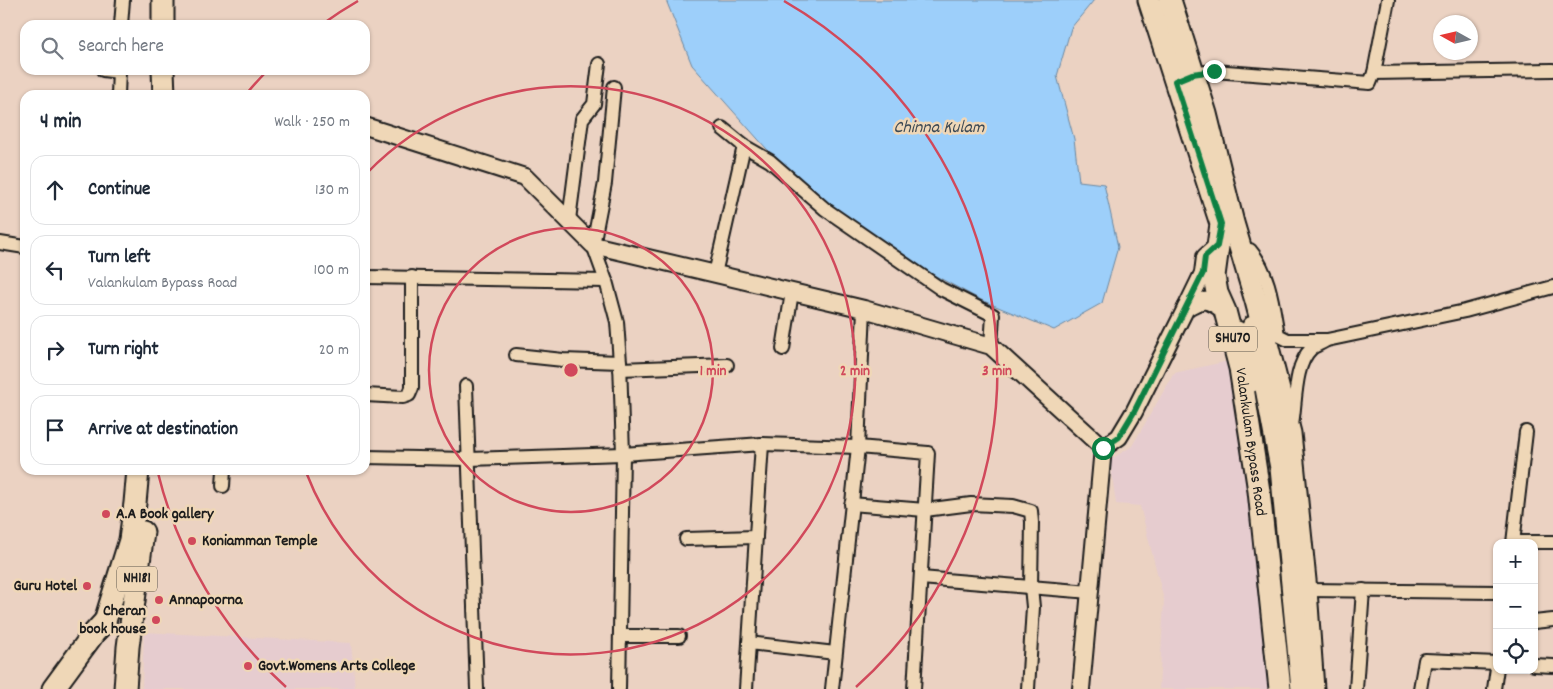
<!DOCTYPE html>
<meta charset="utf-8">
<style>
body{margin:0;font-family:Dekko,sans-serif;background:#f2f2f3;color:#1f2937}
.controls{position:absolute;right:15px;bottom:15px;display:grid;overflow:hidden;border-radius:10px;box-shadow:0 1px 4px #0004}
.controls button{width:45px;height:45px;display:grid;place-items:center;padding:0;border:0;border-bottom:1px solid #e0e1e3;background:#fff;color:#1f2937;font:25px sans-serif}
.compass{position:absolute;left:1433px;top:15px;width:45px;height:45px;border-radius:50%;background:#fff;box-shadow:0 1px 4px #0004;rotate:278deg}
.stop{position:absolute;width:15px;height:15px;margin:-11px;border:4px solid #0b8043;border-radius:50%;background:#fff}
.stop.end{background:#0b8043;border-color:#fff;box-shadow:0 1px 5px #0008}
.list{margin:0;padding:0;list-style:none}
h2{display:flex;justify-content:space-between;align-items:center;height:65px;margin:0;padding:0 20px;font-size:21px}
h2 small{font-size:16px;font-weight:400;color:#747a83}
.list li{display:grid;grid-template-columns:32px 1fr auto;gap:15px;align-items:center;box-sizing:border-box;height:70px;margin:0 10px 10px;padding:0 10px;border:1px solid #e0e1e3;border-radius:15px}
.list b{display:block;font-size:19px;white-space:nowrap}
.list p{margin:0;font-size:16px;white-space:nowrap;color:#747a83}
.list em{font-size:16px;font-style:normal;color:#747a83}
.icon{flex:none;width:28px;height:28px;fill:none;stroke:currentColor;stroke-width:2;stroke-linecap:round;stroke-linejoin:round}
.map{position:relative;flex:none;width:1553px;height:689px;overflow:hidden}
.search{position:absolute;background:#fff;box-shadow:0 1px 4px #0004;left:20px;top:20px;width:350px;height:55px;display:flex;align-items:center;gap:12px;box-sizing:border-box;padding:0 18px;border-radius:15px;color:#747a83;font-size:19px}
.panel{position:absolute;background:#fff;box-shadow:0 1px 4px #0004;left:20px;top:90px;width:350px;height:385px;border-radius:15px}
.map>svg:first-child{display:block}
.built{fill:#e6cccf}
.water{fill:#9dcffa;stroke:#6987a1}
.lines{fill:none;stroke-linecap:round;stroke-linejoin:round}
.minor-casing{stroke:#1c1c1c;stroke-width:16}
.tertiary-casing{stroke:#1c1c1c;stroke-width:20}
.primary-casing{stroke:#1c1c1c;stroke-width:25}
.trunk-casing{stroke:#1c1c1c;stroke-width:25}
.minor{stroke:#efd7b7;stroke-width:12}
.tertiary{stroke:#efd7b7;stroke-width:16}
.primary{stroke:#efd7b7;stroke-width:21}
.trunk{stroke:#efd7b7;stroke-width:21}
.route{stroke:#0b8043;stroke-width:6}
.ring{fill:none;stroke:#d1495b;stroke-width:2.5}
.poi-dot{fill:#d1495b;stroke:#efd7b7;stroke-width:2}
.labels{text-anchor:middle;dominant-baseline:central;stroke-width:5;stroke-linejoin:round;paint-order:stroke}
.shield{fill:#efd7b7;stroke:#5b544a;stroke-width:1}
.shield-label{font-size:15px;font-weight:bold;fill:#1c1c1c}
.street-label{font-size:16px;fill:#1c1c1c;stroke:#efd7b7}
.poi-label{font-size:16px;font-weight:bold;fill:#1c1c1c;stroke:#efd7b7;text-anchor:start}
.water-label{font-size:18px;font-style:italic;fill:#3c4954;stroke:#efd7b7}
.centre{fill:#d1495b;stroke:#efd7b7;stroke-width:2.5}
.ring-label{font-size:15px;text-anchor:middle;font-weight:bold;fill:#d1495b;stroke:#efd7b7;stroke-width:5;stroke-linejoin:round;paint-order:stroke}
</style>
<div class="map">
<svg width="1553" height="689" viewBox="0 0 1553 689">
<rect width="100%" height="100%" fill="#ebd2c2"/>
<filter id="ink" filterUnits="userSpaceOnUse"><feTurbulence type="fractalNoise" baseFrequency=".02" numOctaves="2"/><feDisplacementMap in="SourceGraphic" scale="10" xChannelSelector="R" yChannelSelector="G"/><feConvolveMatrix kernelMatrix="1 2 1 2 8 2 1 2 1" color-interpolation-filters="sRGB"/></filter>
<g filter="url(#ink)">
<g class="built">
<path d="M1242 358 1282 689H1159L1164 600 1140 506 1116 504 1110 460 1132 446 1174 373Z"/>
<path d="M144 632 351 643 355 689H142Z"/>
</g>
<path class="water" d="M666 0H1094L1071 28 1057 76 1074 139 1079 181 1104 184 1118 247 1102 303 1054 330 981 300 881 247 782 166 692 65Z"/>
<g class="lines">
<defs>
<g id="minor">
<path d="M1388 0 1374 73 1553 70"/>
<path d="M121 25 123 0"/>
<path d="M103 70 119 72"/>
<path d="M1188 76 1192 74 1214 71 1370 83 1374 73"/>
<path d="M614 87 605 183 593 245 606 281 617 322 620 362 623 454 619 689"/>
<path d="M118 95 119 70"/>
<path d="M722 128 744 146 770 161 825 209 941 289 993 315 991 346"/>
<path d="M569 220 582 119 594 104 599 64"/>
<path d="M0 243 25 247"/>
<path d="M1241 251 1250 250C1270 273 1273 307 1278 335L1288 340H1327L1465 311 1553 287"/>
<path d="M715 274 744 146"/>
<path d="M365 277 606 281"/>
<path d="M783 349 792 292"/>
<path d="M516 355 563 360 620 362"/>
<path d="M620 369 727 365"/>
<path d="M466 386 477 689"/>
<path d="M365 395 403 397 409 395 412 388V277"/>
<path d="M1292 424C1296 403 1294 365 1311 349 1314 346 1320 344 1325 341"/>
<path d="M365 457 469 459 623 454 762 444 858 447 928 453 914 689"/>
<path d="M223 486 224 470"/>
<path d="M851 504 925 510 971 504 1013 506 1031 511 1032 522 1031 587 1033 607 1028 689"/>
<path d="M686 539 756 537"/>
<path d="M1514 542H1553"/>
<path d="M1513 543 1526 432"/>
<path d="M921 578 1090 592"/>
<path d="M1306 590 1497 592"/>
<path d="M1534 622 1553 620"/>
<path d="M620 636H679"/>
<path d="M749 643 835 653"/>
<path d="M1534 665 1553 666"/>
<path d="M746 689 762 444"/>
<path d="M832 689 858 447 864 309"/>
<path d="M1356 689 1363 590"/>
<path d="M1420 689 1425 660 1497 663"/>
<path d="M1494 689 1497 668"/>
</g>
<g id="tertiary">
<path d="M365 126 525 177 593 245 864 309 991 346 1103 448 1081 689"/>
<path d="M1186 308 1203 273 1205 257 1217 246"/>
<path d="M1103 448 1119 437 1134 412 1186 308C1205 297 1207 299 1225 311"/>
</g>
<g id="primary">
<path d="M1149 0 1221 224 1214 276 1217 293 1225 311 1240 368 1259 491 1280 689"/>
<path d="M1170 0 1206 114 1233 223 1256 301 1290 433 1306 590 1313 689"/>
</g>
<g id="trunk">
<path d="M163 0V25"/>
<path d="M163 70 164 95"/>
<path d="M1253 327 1263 372 1281 468 1302 689"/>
<path d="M1237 332 1252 381"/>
<path d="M53 689 94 633 105 621 130 540 135 503 138 470"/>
<path d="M125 689 128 647 143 532"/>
</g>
</defs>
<use href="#minor" class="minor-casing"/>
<use href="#tertiary" class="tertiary-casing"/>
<use href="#primary" class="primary-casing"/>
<use href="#trunk" class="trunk-casing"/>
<use href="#minor" class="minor"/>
<use href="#tertiary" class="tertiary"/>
<use href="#primary" class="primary"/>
<use href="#trunk" class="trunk"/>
</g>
</g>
<g class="lines" filter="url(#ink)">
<path class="route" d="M1103 448 1119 437 1134 412 1203 273 1205 257 1217 246 1221 224 1175 81 1192 74 1214 71"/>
</g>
<g class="ring">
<circle cx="571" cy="370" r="142"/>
<path d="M367 173A284 284 0 1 1 306 472"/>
<path d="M286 687A426 426 0 0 1 158 473M247 93A426 426 0 0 1 267 71M324 23A426 426 0 0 1 358 1M784 1A426 426 0 0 1 856 687"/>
</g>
<g class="poi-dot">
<circle cx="106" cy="514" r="5"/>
<circle cx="192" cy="541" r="5"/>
<circle cx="87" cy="586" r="5"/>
<circle cx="159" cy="600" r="5"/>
<circle cx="156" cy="620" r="5"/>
<circle cx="248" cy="666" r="5"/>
</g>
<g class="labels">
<g class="shield">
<rect x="1209" y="326.5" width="48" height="25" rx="4"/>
<rect x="117" y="566.5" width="40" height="25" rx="4"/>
</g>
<g class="shield-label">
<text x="1233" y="339">SHU70</text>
<text x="137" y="579">NH181</text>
</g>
<g class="street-label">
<text transform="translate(1250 442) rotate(82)">Valankulam Bypass Road</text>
</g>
<g class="poi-label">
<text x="116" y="514">A.A Book gallery</text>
<text x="202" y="541">Koniamman Temple</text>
<text x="77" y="586" text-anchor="end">Guru Hotel</text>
<text x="169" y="600">Annapoorna</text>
<text x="146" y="611" text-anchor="end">Cheran<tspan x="146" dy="18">book house</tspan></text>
<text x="258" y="666">Govt.Womens Arts College</text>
</g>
<g class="water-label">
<text x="939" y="128">Chinna Kulam</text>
</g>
</g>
<circle cx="571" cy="370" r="8" class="centre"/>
<g class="ring-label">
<text x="713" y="375">1 min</text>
<text x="855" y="375">2 min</text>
<text x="997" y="375">3 min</text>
</g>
</svg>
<div class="controls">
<button>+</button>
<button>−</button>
<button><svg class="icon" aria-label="locate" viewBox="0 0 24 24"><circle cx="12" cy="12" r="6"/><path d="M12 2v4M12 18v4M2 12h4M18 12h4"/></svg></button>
</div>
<svg class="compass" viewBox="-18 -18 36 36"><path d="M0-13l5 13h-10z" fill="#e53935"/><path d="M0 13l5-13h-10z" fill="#747a83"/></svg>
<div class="stop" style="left:1103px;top:448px"></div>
<div class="stop end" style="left:1214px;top:71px"></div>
<div class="search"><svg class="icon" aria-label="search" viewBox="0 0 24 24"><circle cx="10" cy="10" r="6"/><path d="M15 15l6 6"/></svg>Search here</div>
<section class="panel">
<h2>4 min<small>Walk · 250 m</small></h2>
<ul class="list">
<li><svg class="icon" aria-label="ahead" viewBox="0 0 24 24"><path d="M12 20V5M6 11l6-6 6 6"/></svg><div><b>Continue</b></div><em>130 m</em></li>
<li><svg class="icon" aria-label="left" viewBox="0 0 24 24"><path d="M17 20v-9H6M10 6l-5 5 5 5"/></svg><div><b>Turn left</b><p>Valankulam Bypass Road</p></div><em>100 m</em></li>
<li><svg class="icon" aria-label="right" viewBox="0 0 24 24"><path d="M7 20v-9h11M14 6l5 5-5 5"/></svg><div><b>Turn right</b></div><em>20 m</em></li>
<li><svg class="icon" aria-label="arrive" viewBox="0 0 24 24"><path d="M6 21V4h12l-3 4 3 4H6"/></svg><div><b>Arrive at destination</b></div></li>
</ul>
</section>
</div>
